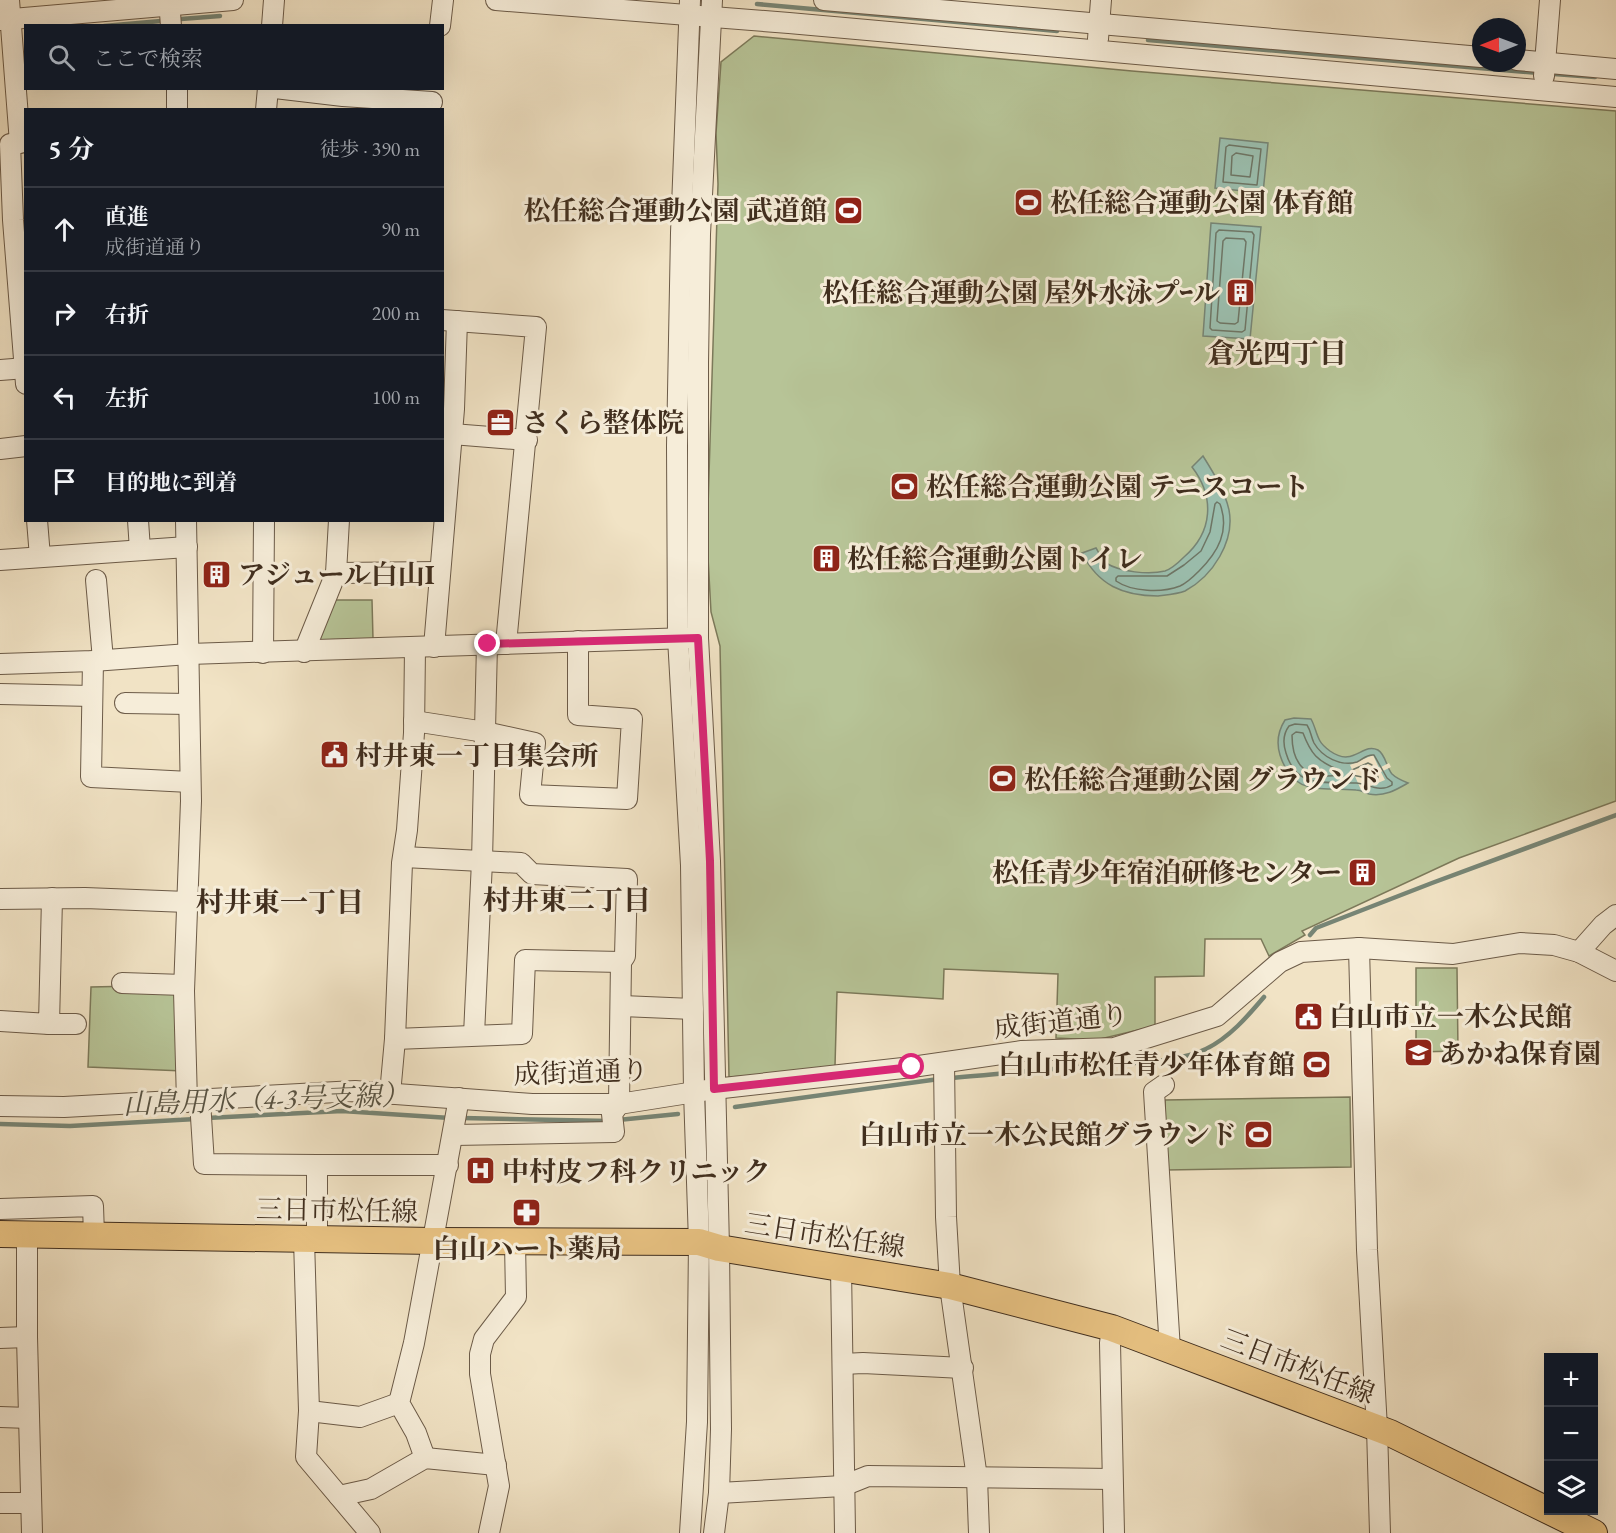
<!DOCTYPE html>
<html lang="ja">
<meta charset="utf-8">
<style>
body{margin:0;font-family:"EB Garamond","Noto Serif JP",serif;background:#20242c;color:#f1f3f6}
.controls{position:absolute;right:18px;bottom:18px;display:grid;overflow:hidden;border-radius:0px;box-shadow:0 6px 24px #0002}
.controls button{width:54px;height:54px;display:grid;place-items:center;padding:0;border:0;border-bottom:2px solid #363941;background:#171b24;color:#f1f3f6;font:30px sans-serif}
.compass{position:absolute;left:1472px;top:18px;width:54px;height:54px;border-radius:50%;background:#171b24;box-shadow:0 6px 24px #0002;rotate:269deg}
.stop{position:absolute;width:18px;height:18px;margin:-14px;border:4px solid #db2777;border-radius:50%;background:#fff}
.stop.end{background:#db2777;border-color:#fff;box-shadow:0 2px 6px #0008}
.list{margin:0;padding:0;list-style:none}
h2{display:flex;justify-content:space-between;align-items:center;height:78px;margin:0;padding:0 24px;font-size:26px}
h2 small{font-size:20px;font-weight:400;color:#9ea1a6}
.list li{display:grid;grid-template-columns:39px 1fr auto;gap:18px;align-items:center;box-sizing:border-box;height:84px;padding:0 24px;border-top:2px solid #363941}
.list b{display:block;font-size:22px;white-space:nowrap}
.list p{margin:0;font-size:20px;white-space:nowrap;color:#9ea1a6}
.list em{font-size:20px;font-style:normal;color:#9ea1a6}
.icon{flex:none;width:33px;height:33px;fill:none;stroke:currentColor;stroke-width:2;stroke-linecap:round;stroke-linejoin:round}
.map{position:relative;flex:none;width:1616px;height:1533px;overflow:hidden}
.search{position:absolute;background:#171b24;box-shadow:0 6px 24px #0002;left:24px;top:24px;width:420px;height:66px;display:flex;align-items:center;gap:15px;box-sizing:border-box;padding:0 21px;border-radius:0px;color:#9ea1a6;font-size:22px}
.panel{position:absolute;background:#171b24;box-shadow:0 6px 24px #0002;left:24px;top:108px;width:420px;height:414px;border-radius:0px}
.map>svg:first-child{display:block}
.green{fill:#b7c497;stroke:#7c795a;stroke-width:1.5}
.water{fill:#9bbfaf;stroke:#778575;stroke-width:1.5}
.pier{fill:#f1e3c5}
.lines{fill:none;stroke-linecap:round;stroke-linejoin:round}
.shore{stroke:#6e7666;stroke-width:1.5}
.stream{stroke:#778575;stroke-width:4.5}
.minor-casing{stroke:#6c5b48;stroke-width:22}
.major-casing{stroke:#402e1e;stroke-width:28}
.minor{stroke:#f6edd9;stroke-width:20}
.major{stroke:#e8c282;stroke-width:26}
.route{stroke:#db2777;stroke-width:8}
.labels{text-anchor:middle;dominant-baseline:central;stroke-width:6;stroke-linejoin:round;paint-order:stroke}
.poi-label{font-size:27px;font-weight:bold;fill:#402e1e;stroke:#f6edd9;text-anchor:start}
.street-label{font-size:27px;fill:#402e1e;stroke:#f6edd9}
.neighbourhood-label{font-size:28px;font-weight:bold;fill:#402e1e;stroke:#f6edd9}
.water-label{font-size:28px;font-style:italic;fill:#575242;stroke:#f6edd9}
</style>
<div class="map">
<svg width="1616" height="1533" viewBox="0 0 1616 1533">
<rect width="100%" height="100%" fill="#f1e3c5"/>
<filter id="stains"><feTurbulence type="fractalNoise" baseFrequency=".00333" numOctaves="4"/><feColorMatrix values="0 0 0 0 .2 0 0 0 0 .09 0 0 0 0 .02 0 0 0 .5 -.17"/></filter>
<radialGradient id="worn" r=".72"><stop offset=".6" stop-color="#630" stop-opacity="0"/><stop offset="1" stop-color="#630" stop-opacity=".3"/></radialGradient>
<g class="green">
<path d="M754 36 1132 71 1616 111V801L1459 858 1302 931 1305 935 1269 956 1261 939H1205L1204 976 1155 977V1026L1096 1040 1056 1038 1058 974 944 969 943 999 837 992 835 1066 784 1074 729 1077 720 646 711 612 707 539 718 184 716 133 721 62Z"/>
<path d="M330 600H372L373 639 315 640Z"/>
<path d="M1416 968H1457L1458 1051 1416 1052Z"/>
<path d="M181 985 183 1071 88 1067 91 987Z"/>
<path d="M1350 1097 1351 1167 1166 1170 1165 1100Z"/>
</g>
<g class="water">
<path d="M1220 138 1268 143 1263 193 1215 188Z"/>
<path d="M1211 223 1261 227 1250 339 1203 336Z"/>
<path d="M1203 456C1213 472 1225 491 1229 510 1235 541 1213 576 1185 591 1178 594 1166 595 1158 596 1123 596 1098 585 1082 553L1096 548C1099 553 1102 559 1106 563 1120 572 1149 575 1165 571 1171 569 1179 562 1184 557 1213 532 1215 497 1192 467Z"/>
<path d="M1294 718 1311 719C1315 726 1316 734 1320 741 1322 745 1326 748 1330 751 1354 768 1362 742 1378 750 1386 755 1386 767 1392 774 1396 778 1403 781 1408 783 1396 790 1384 797 1369 794 1365 793 1361 790 1356 790 1321 786 1294 798 1280 755 1276 742 1278 731 1285 720Z"/>
</g>
<path class="pier" d="M1373 755 1379 768 1389 763 1391 767 1381 772 1385 780 1361 790 1350 765Z"/>
<g class="lines">
<g class="shore">
<path d="M1229 145 1261 149 1257 185 1223 182 1226 147Z"/>
<path d="M1236 153 1253 156 1250 177 1231 175 1232 156Z"/>
<path d="M1219 230 1252 232 1254 235 1245 330 1242 332 1212 330 1210 328 1216 233Z"/>
<path d="M1226 238 1244 239 1246 242 1238 322 1235 324 1220 323 1217 321 1223 241Z"/>
<path d="M1217 502 1220 504C1230 531 1218 552 1199 571 1194 576 1187 583 1180 586 1162 593 1132 592 1116 581V578L1118 576H1167L1184 565 1201 551 1210 532 1215 504Z"/>
<path d="M1295 724 1307 725C1311 731 1311 737 1314 743 1322 757 1341 767 1357 762 1364 759 1366 754 1374 755L1387 778 1392 782V785C1380 793 1368 784 1356 783 1325 781 1297 790 1286 753 1283 744 1283 734 1289 726Z"/>
<path d="M1296 732 1303 733C1311 754 1317 761 1339 770V775C1307 780 1292 766 1292 735Z"/>
<path d="M1368 763 1372 765 1378 777 1377 780 1352 775V770Z"/>
</g>
<g class="stream">
<path d="M757 4 1057 31"/>
<path d="M181 19 220 16"/>
<path d="M104 26 161 21"/>
<path d="M1148 40 1539 73"/>
<path d="M1554 74 1595 77"/>
<path d="M1310 935 1316 928 1432 883 1616 815"/>
<path d="M950 1078C998 1074 1045 1069 1093 1066 1125 1063 1178 1063 1206 1049 1230 1037 1247 1017 1264 997"/>
<path d="M735 1107 939 1079"/>
<path d="M207 1118 342 1111 450 1118"/>
<path d="M462 1118 609 1121"/>
<path d="M618 1120 678 1114"/>
<path d="M0 1124 70 1126 196 1119"/>
</g>
<defs>
<g id="minor">
<path d="M9 0 20 143"/>
<path d="M169 0 171 26"/>
<path d="M496 0 789 23 1616 97"/>
<path d="M712 0 700 234 698 363V638L710 861 719 1248 721 1429 719 1493 714 1533"/>
<path d="M824 0 1481 57"/>
<path d="M0 20 233 0"/>
<path d="M272 26 274 0"/>
<path d="M440 26 443 0"/>
<path d="M1098 39 1101 0"/>
<path d="M1517 60 1616 69"/>
<path d="M1544 76 1550 0"/>
<path d="M177 88V110"/>
<path d="M275 88 343 96 432 102"/>
<path d="M266 110 268 88"/>
<path d="M10 144 13 220 26 384"/>
<path d="M442 320 536 327 506 644"/>
<path d="M0 370 26 368"/>
<path d="M452 434 527 440"/>
<path d="M0 449 26 446"/>
<path d="M37 520 40 557"/>
<path d="M138 520 140 550"/>
<path d="M186 520 191 801 184 991 187 1102"/>
<path d="M0 560 187 547"/>
<path d="M336 573 439 572"/>
<path d="M96 580 103 660"/>
<path d="M434 647 454 409 457 321"/>
<path d="M304 652 336 573 339 520"/>
<path d="M263 653 264 520"/>
<path d="M93 661 91 777 190 782"/>
<path d="M0 664 93 661 189 654 689 638"/>
<path d="M0 694 92 696"/>
<path d="M125 703 189 704"/>
<path d="M414 721 485 732 535 743 530 795 627 799 632 719 578 715V641"/>
<path d="M404 857 521 863 532 874 627 879 625 956 621 962 619 1104 612 1114 614 1132 454 1135"/>
<path d="M0 899 85 898 187 902"/>
<path d="M1359 948 1367 1250 1377 1428 1380 1533"/>
<path d="M1579 952 1603 925 1616 915"/>
<path d="M122 983 184 985"/>
<path d="M622 1006 693 1009"/>
<path d="M0 1021 49 1024 52 898"/>
<path d="M49 1024H76"/>
<path d="M474 1035 482 861 487 644"/>
<path d="M395 1039 522 1034 525 960 621 962"/>
<path d="M944 1063 946 1217 950 1286 977 1478 979 1533"/>
<path d="M1164 1085 1154 1092 1170 1350"/>
<path d="M390 1094 395 1039 402 863 407 830 414 733 415 648"/>
<path d="M200 1101 204 1164 317 1165"/>
<path d="M0 1106 64 1107 355 1091 532 1104H619L714 1089 912 1067 1022 1051 1114 1048 1217 1016 1280 962 1301 952 1359 948 1453 954 1520 943 1554 945 1579 952 1616 971"/>
<path d="M0 1209 93 1206 94 1235"/>
<path d="M27 1234V1337L32 1533"/>
<path d="M304 1239 309 1411 306 1457 370 1533"/>
<path d="M317 1239V1165H448"/>
<path d="M841 1268 845 1533"/>
<path d="M1112 1328 1110 1343 1114 1533"/>
<path d="M0 1338 27 1337"/>
<path d="M843 1364 863 1363 963 1368"/>
<path d="M309 1411 360 1417 399 1403"/>
<path d="M0 1417 29 1418"/>
<path d="M425 1458 416 1433 399 1403 414 1343 459 1098"/>
<path d="M719 1493 843 1486 868 1476 1112 1479"/>
<path d="M339 1496 371 1489 425 1458 496 1465"/>
<path d="M0 1503H31"/>
<path d="M489 1533 499 1486 480 1374V1354L484 1339 516 1297 515 1242"/>
<path d="M690 1533 697 1422 699 1242 694 1092 691 865 678 638 677 446 681 233 690 0"/>
</g>
<path id="major" d="M0 1234 433 1241 699 1242 719 1248 950 1286 1112 1328 1390 1433 1594 1533"/>
</defs>
<use href="#minor" class="minor-casing"/>
<use href="#major" class="major-casing"/>
<use href="#minor" class="minor"/>
<use href="#major" class="major"/>
</g>
<g class="lines">
<path class="route" d="M488 644 698 638 710 861 714 1089 912 1067"/>
</g>
<defs>
<symbol id="stadium-square" viewBox="-11 -11 22 22"><rect x="-9" y="-9" width="18" height="18" rx="4" fill="#8f2418" stroke="#f6edd9"/><path d="M0-5a6.5 5 0 1 0 0 10a6.5 5 0 1 0 0-10ZM-3.5-1.8h7v3.6h-7Z" fill="#fff"/></symbol>
<symbol id="building-square" viewBox="-11 -11 22 22"><rect x="-9" y="-9" width="18" height="18" rx="4" fill="#8f2418" stroke="#f6edd9"/><path d="M-4-6H4V6H1V3H-1V6H-4ZM-2.5-4.3h1.7v1.8h-1.7ZM.8-4.3h1.7v1.8H.8ZM-2.5-1h1.7V.8h-1.7ZM.8-1h1.7V.8H.8Z" fill="#fff"/></symbol>
<symbol id="office-square" viewBox="-11 -11 22 22"><rect x="-9" y="-9" width="18" height="18" rx="4" fill="#8f2418" stroke="#f6edd9"/><path d="M-6-3h4V-5.5h4V-3h4V5H-6ZM-1-4.5V-3h2v-1.5ZM-6 0V1H6V0Z" fill="#fff"/></symbol>
<symbol id="civic-square" viewBox="-11 -11 22 22"><rect x="-9" y="-9" width="18" height="18" rx="4" fill="#8f2418" stroke="#f6edd9"/><path d="M-.6-6.5H3V-4.5H.6V-3L4-1V1h2V6H-6V1h2V-1L-.6-3ZM-1.2 2.5V6h2.4V2.5Z" fill="#fff"/></symbol>
<symbol id="school-square" viewBox="-11 -11 22 22"><rect x="-9" y="-9" width="18" height="18" rx="4" fill="#8f2418" stroke="#f6edd9"/><path d="M0-5L7-2L0 1L-7-2ZM-4 1L0 2.5L4 1V4Q0 6-4 4Z" fill="#fff"/></symbol>
<symbol id="hospital-square" viewBox="-11 -11 22 22"><rect x="-9" y="-9" width="18" height="18" rx="4" fill="#8f2418" stroke="#f6edd9"/><path d="M-5-5h3v3.5h4V-5h3V5h-3V1.5h-4V5h-3Z" fill="#fff"/></symbol>
<symbol id="pharmacy-square" viewBox="-11 -11 22 22"><rect x="-9" y="-9" width="18" height="18" rx="4" fill="#8f2418" stroke="#f6edd9"/><path d="M-2-6h4v4h4v4h-4v4h-4v-4h-4v-4h4Z" fill="#fff"/></symbol>
</defs>
<g fill-rule="evenodd">
<use href="#stadium-square" x="1012" y="186" width="33" height="33"/>
<use href="#stadium-square" x="832" y="194" width="33" height="33"/>
<use href="#building-square" x="1224" y="276" width="33" height="33"/>
<use href="#office-square" x="484" y="406" width="33" height="33"/>
<use href="#stadium-square" x="888" y="470" width="33" height="33"/>
<use href="#building-square" x="810" y="542" width="33" height="33"/>
<use href="#building-square" x="200" y="558" width="33" height="33"/>
<use href="#civic-square" x="318" y="738" width="33" height="33"/>
<use href="#stadium-square" x="986" y="762" width="33" height="33"/>
<use href="#building-square" x="1346" y="856" width="33" height="33"/>
<use href="#civic-square" x="1292" y="1000" width="33" height="33"/>
<use href="#school-square" x="1402" y="1036" width="33" height="33"/>
<use href="#stadium-square" x="1300" y="1048" width="33" height="33"/>
<use href="#stadium-square" x="1242" y="1118" width="33" height="33"/>
<use href="#hospital-square" x="464" y="1154" width="33" height="33"/>
<use href="#pharmacy-square" x="510" y="1196" width="33" height="33"/>
</g>
<g class="labels">
<g class="poi-label">
<text x="1050" y="202">松任総合運動公園 体育館</text>
<text x="827" y="210" text-anchor="end">松任総合運動公園 武道館</text>
<text x="1220" y="292" text-anchor="end">松任総合運動公園 屋外水泳プｰル</text>
<text x="522" y="422">さくら整体院</text>
<text x="926" y="486">松任総合運動公園 テニスコート</text>
<text x="847" y="558">松任総合運動公園トイレ</text>
<text x="238" y="574">アジュール白山Ⅰ</text>
<text x="355" y="755">村井東一丁目集会所</text>
<text x="1024" y="779">松任総合運動公園 グラウンド</text>
<text x="1342" y="872" text-anchor="end">松任青少年宿泊研修センター</text>
<text x="1329" y="1016">白山市立一木公民館</text>
<text x="1439" y="1053">あかね保育園</text>
<text x="1295" y="1064" text-anchor="end">白山市松任青少年体育館</text>
<text x="1237" y="1134" text-anchor="end">白山市立一木公民館グラウンド</text>
<text x="502" y="1171">中村皮フ科クリニック</text>
<text x="527" y="1248" text-anchor="middle">白山ハート薬局</text>
</g>
<g class="street-label">
<text transform="translate(1061 1021) rotate(-6)">成街道通り</text>
<text transform="translate(581 1072) rotate(-2)">成街道通り</text>
<text transform="translate(337 1210) rotate(1)">三日市松任線</text>
<text transform="translate(825 1235) rotate(9)">三日市松任線</text>
<text transform="translate(1298 1366) rotate(21)">三日市松任線</text>
</g>
<g class="neighbourhood-label">
<text x="1277" y="353">倉光四丁目</text>
<text x="567" y="900">村井東二丁目</text>
<text x="280" y="902">村井東一丁目</text>
</g>
<g class="water-label">
<text transform="translate(266 1099) rotate(-2)">山島用水（4-3号支線）</text>
</g>
</g>
<rect width="100%" height="100%" filter="url(#stains)"/>
<rect width="100%" height="100%" fill="url(#worn)"/>
</svg>
<div class="controls">
<button>+</button>
<button>−</button>
<button><svg class="icon" aria-label="layers" viewBox="0 0 24 24"><path d="M12 4l9 5-9 5-9-5zM3 14l9 5 9-5"/></svg></button>
</div>
<svg class="compass" viewBox="-18 -18 36 36"><path d="M0-13l5 13h-10z" fill="#e53935"/><path d="M0 13l5-13h-10z" fill="#9ea1a6"/></svg>
<div class="stop" style="left:912px;top:1067px"></div>
<div class="stop end" style="left:488px;top:644px"></div>
<div class="search"><svg class="icon" aria-label="search" viewBox="0 0 24 24"><circle cx="10" cy="10" r="6"/><path d="M15 15l6 6"/></svg>ここで検索</div>
<section class="panel">
<h2>5 分<small>徒歩 · 390 m</small></h2>
<ul class="list">
<li><svg class="icon" aria-label="ahead" viewBox="0 0 24 24"><path d="M12 20V5M6 11l6-6 6 6"/></svg><div><b>直進</b><p>成街道通り</p></div><em>90 m</em></li>
<li><svg class="icon" aria-label="right" viewBox="0 0 24 24"><path d="M7 20v-9h11M14 6l5 5-5 5"/></svg><div><b>右折</b></div><em>200 m</em></li>
<li><svg class="icon" aria-label="left" viewBox="0 0 24 24"><path d="M17 20v-9H6M10 6l-5 5 5 5"/></svg><div><b>左折</b></div><em>100 m</em></li>
<li><svg class="icon" aria-label="arrive" viewBox="0 0 24 24"><path d="M6 21V4h12l-3 4 3 4H6"/></svg><div><b>目的地に到着</b></div></li>
</ul>
</section>
</div>
